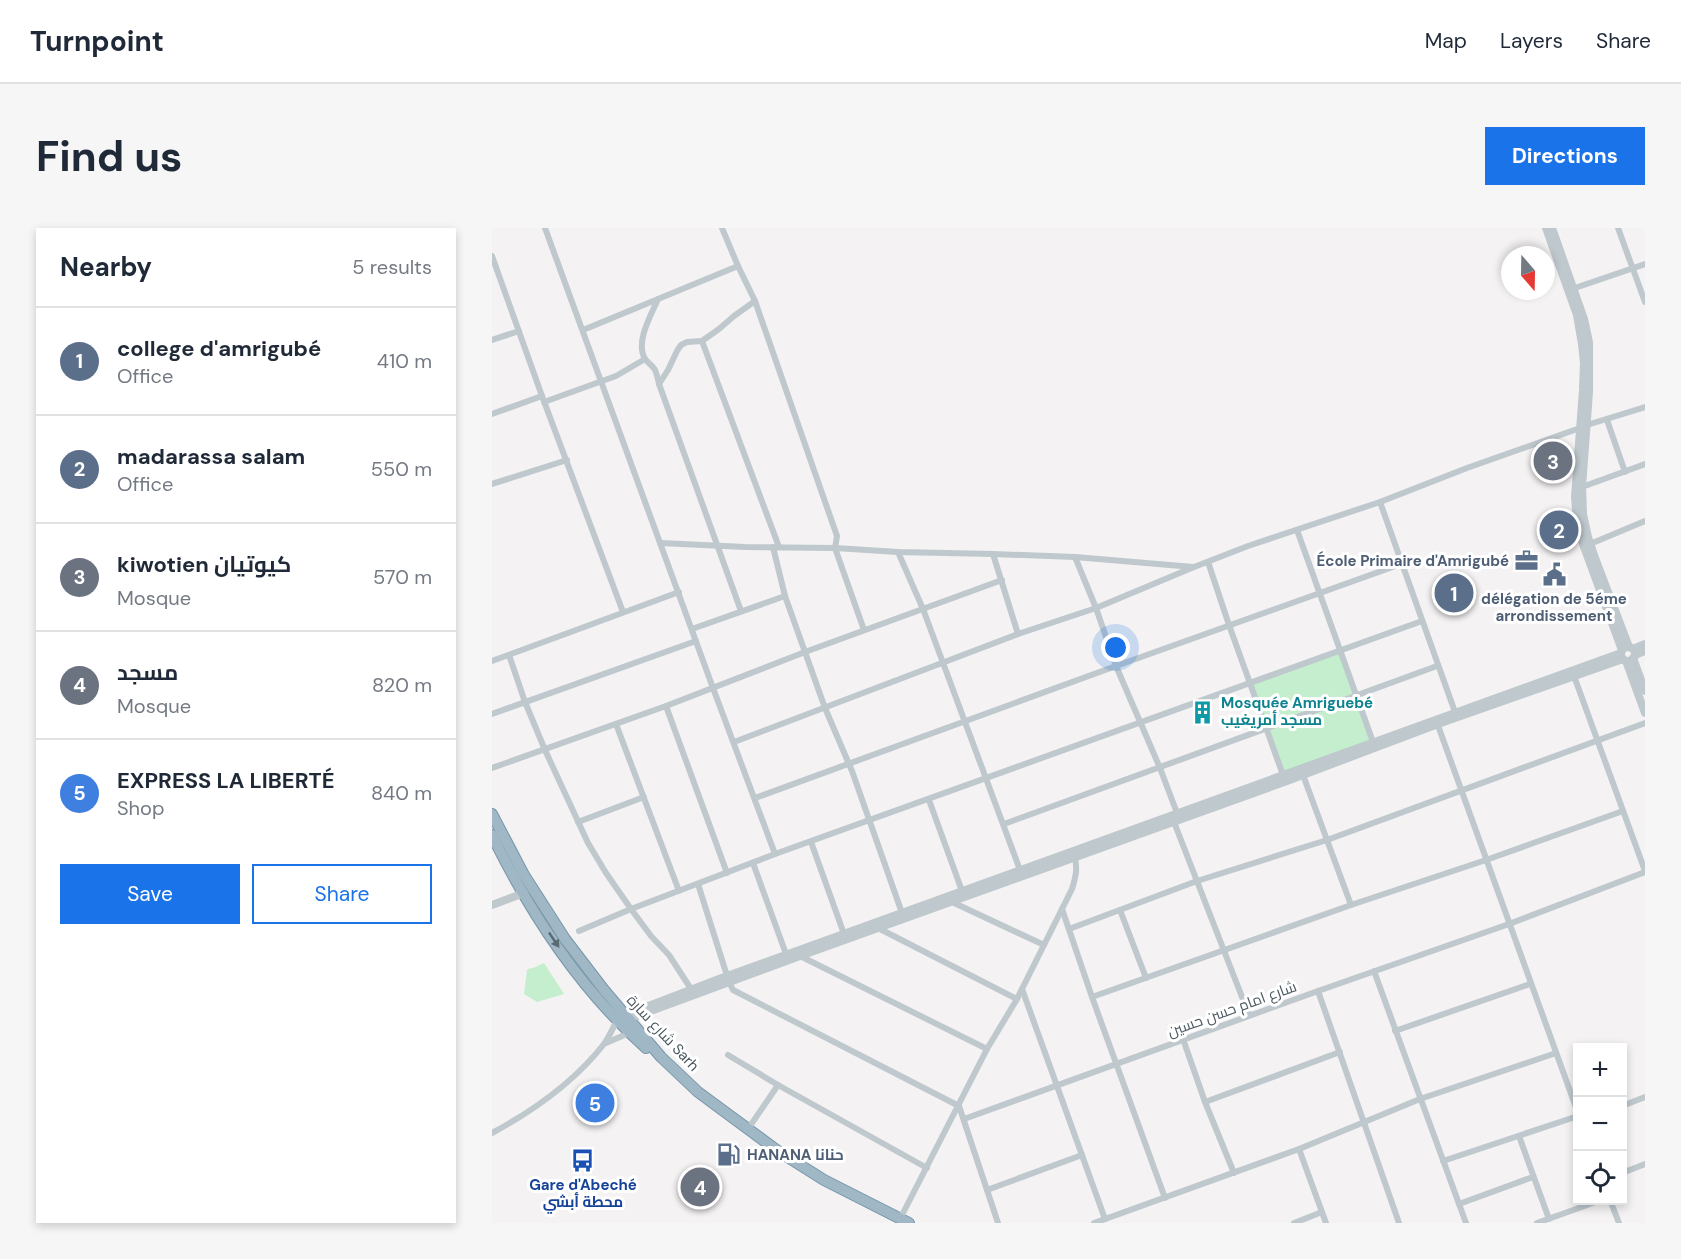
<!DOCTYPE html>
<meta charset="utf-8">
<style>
body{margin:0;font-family:"DM Sans",Cairo,sans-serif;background:#f6f6f7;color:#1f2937}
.controls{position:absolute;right:18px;bottom:18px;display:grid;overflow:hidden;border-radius:0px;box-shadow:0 3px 9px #0003}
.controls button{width:54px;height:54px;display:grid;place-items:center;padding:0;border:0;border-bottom:2px solid #e0e1e3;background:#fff;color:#1f2937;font:30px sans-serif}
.compass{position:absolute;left:1009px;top:18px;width:54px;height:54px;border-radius:50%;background:#fff;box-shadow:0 3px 9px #0003;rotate:160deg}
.you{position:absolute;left:624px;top:420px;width:21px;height:21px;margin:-15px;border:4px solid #fff;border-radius:50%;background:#1a73e8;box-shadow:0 0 0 9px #1a73e833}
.badge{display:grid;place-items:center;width:39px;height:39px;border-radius:50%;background:#1a73e8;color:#fff;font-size:20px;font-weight:700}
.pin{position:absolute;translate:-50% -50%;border:3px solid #fff;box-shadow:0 2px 6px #0006}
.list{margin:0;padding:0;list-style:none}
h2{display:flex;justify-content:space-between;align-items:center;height:78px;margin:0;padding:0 24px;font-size:26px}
h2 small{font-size:20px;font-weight:400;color:#747a83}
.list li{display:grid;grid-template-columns:39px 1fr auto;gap:18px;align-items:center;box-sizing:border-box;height:108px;padding:0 24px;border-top:2px solid #e0e1e3}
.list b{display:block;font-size:22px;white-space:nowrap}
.list p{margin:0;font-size:20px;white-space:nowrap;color:#747a83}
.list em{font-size:20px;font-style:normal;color:#747a83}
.actions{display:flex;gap:12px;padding:18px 24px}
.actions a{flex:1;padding:14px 0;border:2px solid #1a73e8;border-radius:0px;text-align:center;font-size:21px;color:#1a73e8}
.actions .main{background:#1a73e8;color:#fff}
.icon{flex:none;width:33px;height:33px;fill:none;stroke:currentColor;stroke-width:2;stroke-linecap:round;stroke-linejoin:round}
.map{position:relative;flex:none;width:1153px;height:995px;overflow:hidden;border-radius:0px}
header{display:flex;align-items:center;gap:36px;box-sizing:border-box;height:84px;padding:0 30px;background:#fff;border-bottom:2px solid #e0e1e3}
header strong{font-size:28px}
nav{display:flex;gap:33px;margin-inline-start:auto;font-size:21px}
.intro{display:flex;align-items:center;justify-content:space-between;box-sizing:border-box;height:144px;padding:0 36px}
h1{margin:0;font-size:42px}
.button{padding:15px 27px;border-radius:0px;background:#1a73e8;color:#fff;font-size:21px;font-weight:700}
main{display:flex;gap:36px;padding:0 36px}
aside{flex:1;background:#fff;border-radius:0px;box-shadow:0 3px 9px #0003}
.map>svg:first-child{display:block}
.green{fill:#c4eece}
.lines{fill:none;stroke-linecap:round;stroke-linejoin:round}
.trunk-casing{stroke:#7796a9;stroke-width:12}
.minor{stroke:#bec8cd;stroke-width:6}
.tertiary{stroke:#bec8cd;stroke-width:8}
.trunk{stroke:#a0b8c6;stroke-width:10}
.oneway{fill:#5b6b74}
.labels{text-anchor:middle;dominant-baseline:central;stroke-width:6;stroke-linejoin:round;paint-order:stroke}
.service-label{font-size:15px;font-weight:bold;fill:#4e5e75;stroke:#fff;text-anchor:end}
.culture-label{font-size:15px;font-weight:bold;fill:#0d838f;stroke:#fff;text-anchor:start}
.street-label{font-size:15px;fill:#4a585f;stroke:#fff}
.transit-label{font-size:15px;font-weight:bold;fill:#164399;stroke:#fff}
</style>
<header>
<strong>Turnpoint</strong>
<nav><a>Map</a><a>Layers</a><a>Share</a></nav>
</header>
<div class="intro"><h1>Find us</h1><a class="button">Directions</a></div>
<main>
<aside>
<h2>Nearby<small>5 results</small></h2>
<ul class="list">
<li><span class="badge" style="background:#5c6f8a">1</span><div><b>college d'amrigubé</b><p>Office</p></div><em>410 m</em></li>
<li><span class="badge" style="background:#5c6f8a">2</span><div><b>madarassa salam</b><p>Office</p></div><em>550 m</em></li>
<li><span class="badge" style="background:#6b7280">3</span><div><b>kiwotien كيوتيان</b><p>Mosque</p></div><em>570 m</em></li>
<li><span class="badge" style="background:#6b7280">4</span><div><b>مسجد</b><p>Mosque</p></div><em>820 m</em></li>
<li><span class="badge" style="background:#3f7fe0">5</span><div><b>EXPRESS LA LIBERTÉ</b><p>Shop</p></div><em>840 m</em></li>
</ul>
<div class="actions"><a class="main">Save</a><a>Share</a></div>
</aside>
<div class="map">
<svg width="1153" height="995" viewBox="0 0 1153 995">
<rect width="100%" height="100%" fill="#f4f2f2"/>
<g class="green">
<path d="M848 423 881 514 791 547 758 456Z"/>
<path d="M52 735 72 766 45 774 32 766 35 742 36 741 41 740Z"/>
</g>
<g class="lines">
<defs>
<g id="trunk">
<path d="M0 586 32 647 73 711 112 762 169 829 206 864 286 923 332 952 417 995"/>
<path d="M0 607C38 685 89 762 154 820"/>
</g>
</defs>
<use href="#trunk" class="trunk-casing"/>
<g class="minor">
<path d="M53 0 221 460 283 626"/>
<path d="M230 0 246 38 263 73 345 308 343 320 372 402"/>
<path d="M1126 0 1153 74"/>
<path d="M0 28 50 168 131 384"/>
<path d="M1077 62 1153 36"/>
<path d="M166 71C159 87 143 114 153 131 156 135 161 138 163 142 165 146 166 152 167 156L249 383"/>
<path d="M91 102 246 38"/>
<path d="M0 112 27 103"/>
<path d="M210 113 287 319"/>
<path d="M167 156 176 142 185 123 189 117 195 114 210 113 227 101 242 88 263 73"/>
<path d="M52 174 124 148 153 131"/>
<path d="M0 186 50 168"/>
<path d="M1115 192 1133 244"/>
<path d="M1095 197 1153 179"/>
<path d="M0 256 75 232"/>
<path d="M1090 259 1153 236"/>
<path d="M888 274 963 484"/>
<path d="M805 302 881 514"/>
<path d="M168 315 253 319 343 320 406 324 501 326 583 329 701 339"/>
<path d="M1098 316 1153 293"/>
<path d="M281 319 293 368 333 480 360 543 410 685"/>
<path d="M406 324 431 381 528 642"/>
<path d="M501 326 526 406"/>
<path d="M583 329 604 380 624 438 668 540 685 585"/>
<path d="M716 334 737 397 791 547"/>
<path d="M200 401 293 368"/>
<path d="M17 427 33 474 53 522 96 615 114 645 139 681 159 708 177 727 199 761"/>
<path d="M0 433 187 364"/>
<path d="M1082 448 1153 643"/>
<path d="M174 478 235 645"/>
<path d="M0 486 204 413"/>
<path d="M944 492 1086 885"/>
<path d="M124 496 187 663"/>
<path d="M242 514 526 406 604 380 702 339 756 318 888 274 975 240 1088 200"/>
<path d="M0 540 174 478 313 424 510 352"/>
<path d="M811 547 859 677"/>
<path d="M263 570 624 438 909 336"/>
<path d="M437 572 470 663"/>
<path d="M86 594 152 569"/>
<path d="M682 594 757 787"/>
<path d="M512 596 945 438"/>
<path d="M319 614 352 706"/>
<path d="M261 635 294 726"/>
<path d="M206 656 237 754 241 762 467 878 506 995"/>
<path d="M460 674 552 717"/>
<path d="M570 681 600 769 673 970"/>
<path d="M628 682 654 750"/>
<path d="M386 700 525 771"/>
<path d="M577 701 705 653 835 612 1153 495"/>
<path d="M87 703 139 681 283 626 930 393"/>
<path d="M308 728 495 821"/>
<path d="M882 743 974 995"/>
<path d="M530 761 613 991"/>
<path d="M826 763 907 995"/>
<path d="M600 769 859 677 994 632 1131 583"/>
<path d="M903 803 1038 756"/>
<path d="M691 811 713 874 742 945"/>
<path d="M114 815 137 805"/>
<path d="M236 827 286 857 435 940"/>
<path d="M713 874 848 824"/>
<path d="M1130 878 1153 869"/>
<path d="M472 891 826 763 1017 696 1153 644"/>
<path d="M256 901 286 857"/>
<path d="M0 905C41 883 83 853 112 816 117 809 121 800 125 792"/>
<path d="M1027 908 1057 991"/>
<path d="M807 921 834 995"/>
<path d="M951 933 1086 888"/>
<path d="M1130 945 1153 936"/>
<path d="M495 962 590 927"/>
<path d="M1118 972 1127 995"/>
<path d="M967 976 1041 949"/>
<path d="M408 991 495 821 525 771 580 661C584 648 586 639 582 626"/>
<path d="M602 995 807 921 928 871 1064 825"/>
<path d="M802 995 830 984"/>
<path d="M1045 995 1109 972"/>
</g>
<g class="tertiary">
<path d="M1054 0 1085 87 1090 116 1092 135 1091 162 1083 269 1085 295 1091 316 1130 422"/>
<path d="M1060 0 1092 91 1097 114V164L1090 259 1091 286 1096 309 1103 330 1137 419"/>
<circle cx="1136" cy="426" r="7"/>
<path d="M1141 421 1153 416"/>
<path d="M1143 427 1153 423"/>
<path d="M1141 430 1153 463"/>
<path d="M1134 433 1153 485"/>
<path d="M0 677 32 665"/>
<path d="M133 787 227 751 1129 425"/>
<path d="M137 791 308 728 795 553 946 496 1131 431"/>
</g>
<use href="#trunk" class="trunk"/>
</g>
<defs><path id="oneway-solid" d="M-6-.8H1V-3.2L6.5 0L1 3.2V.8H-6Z" transform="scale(1.5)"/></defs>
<use class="oneway" href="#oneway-solid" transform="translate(62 712) rotate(56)"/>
<defs>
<symbol id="office-bare" viewBox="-9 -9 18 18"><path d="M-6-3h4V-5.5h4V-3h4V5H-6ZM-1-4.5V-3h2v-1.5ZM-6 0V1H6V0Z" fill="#5c6f8a" stroke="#fff" stroke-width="2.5" paint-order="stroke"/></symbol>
<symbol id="civic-bare" viewBox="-9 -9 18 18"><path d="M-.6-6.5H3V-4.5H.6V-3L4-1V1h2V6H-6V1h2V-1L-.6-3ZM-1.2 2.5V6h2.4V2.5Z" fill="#5c6f8a" stroke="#fff" stroke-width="2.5" paint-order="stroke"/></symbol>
<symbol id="building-bare" viewBox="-9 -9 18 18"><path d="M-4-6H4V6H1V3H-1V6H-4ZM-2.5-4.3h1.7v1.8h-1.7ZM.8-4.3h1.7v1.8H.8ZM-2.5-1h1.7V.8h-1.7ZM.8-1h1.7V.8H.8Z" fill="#0f9aa8" stroke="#fff" stroke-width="2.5" paint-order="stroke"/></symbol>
<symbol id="fuel-bare" viewBox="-9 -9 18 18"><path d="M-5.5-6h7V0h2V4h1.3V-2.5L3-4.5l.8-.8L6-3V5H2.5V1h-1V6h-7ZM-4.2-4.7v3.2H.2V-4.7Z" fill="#5c6f8a" stroke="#fff" stroke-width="2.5" paint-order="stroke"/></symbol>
<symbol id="bus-bare" viewBox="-9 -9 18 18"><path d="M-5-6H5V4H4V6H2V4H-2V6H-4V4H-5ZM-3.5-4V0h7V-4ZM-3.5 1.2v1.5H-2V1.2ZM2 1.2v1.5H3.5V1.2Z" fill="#1a4fb4" stroke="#fff" stroke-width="2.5" paint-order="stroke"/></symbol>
</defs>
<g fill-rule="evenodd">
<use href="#office-bare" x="1018" y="316" width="33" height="33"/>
<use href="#civic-bare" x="1046" y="330" width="33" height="33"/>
<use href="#building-bare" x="694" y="468" width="33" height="33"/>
<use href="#fuel-bare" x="220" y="910" width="33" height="33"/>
<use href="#bus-bare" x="74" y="916" width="33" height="33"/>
</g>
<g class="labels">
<g class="service-label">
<text x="1017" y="333">École Primaire d'Amrigubé</text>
<text x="1062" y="371" text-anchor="middle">délégation de 5éme<tspan x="1062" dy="17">arrondissement</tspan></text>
<text x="255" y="927" text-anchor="start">HANANA حنانا</text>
</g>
<g class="culture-label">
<text x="729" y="475">Mosquée Amriguebé<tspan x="729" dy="17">مسجد أمريغيب</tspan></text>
</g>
<g class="street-label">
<text transform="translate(740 781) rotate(-20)">شارع امام حسن حسين</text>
<text transform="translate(171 805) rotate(47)">شارع سارة Sarh</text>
</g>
<g class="transit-label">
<text x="91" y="957">Gare d'Abeché<tspan x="91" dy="17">محطة أبشي</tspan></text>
</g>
</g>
</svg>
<div class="controls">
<button>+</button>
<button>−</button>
<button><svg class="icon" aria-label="locate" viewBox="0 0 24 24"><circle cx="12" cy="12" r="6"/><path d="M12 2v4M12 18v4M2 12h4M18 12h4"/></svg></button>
</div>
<svg class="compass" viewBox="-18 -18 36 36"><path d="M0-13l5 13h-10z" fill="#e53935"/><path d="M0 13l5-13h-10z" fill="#747a83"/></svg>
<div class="you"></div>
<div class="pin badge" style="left:962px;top:365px;background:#5c6f8a">1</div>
<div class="pin badge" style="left:1067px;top:302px;background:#5c6f8a">2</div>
<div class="pin badge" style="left:1061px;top:233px;background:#6b7280">3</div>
<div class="pin badge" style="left:208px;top:959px;background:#6b7280">4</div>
<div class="pin badge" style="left:103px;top:875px;background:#3f7fe0">5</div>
</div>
</main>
